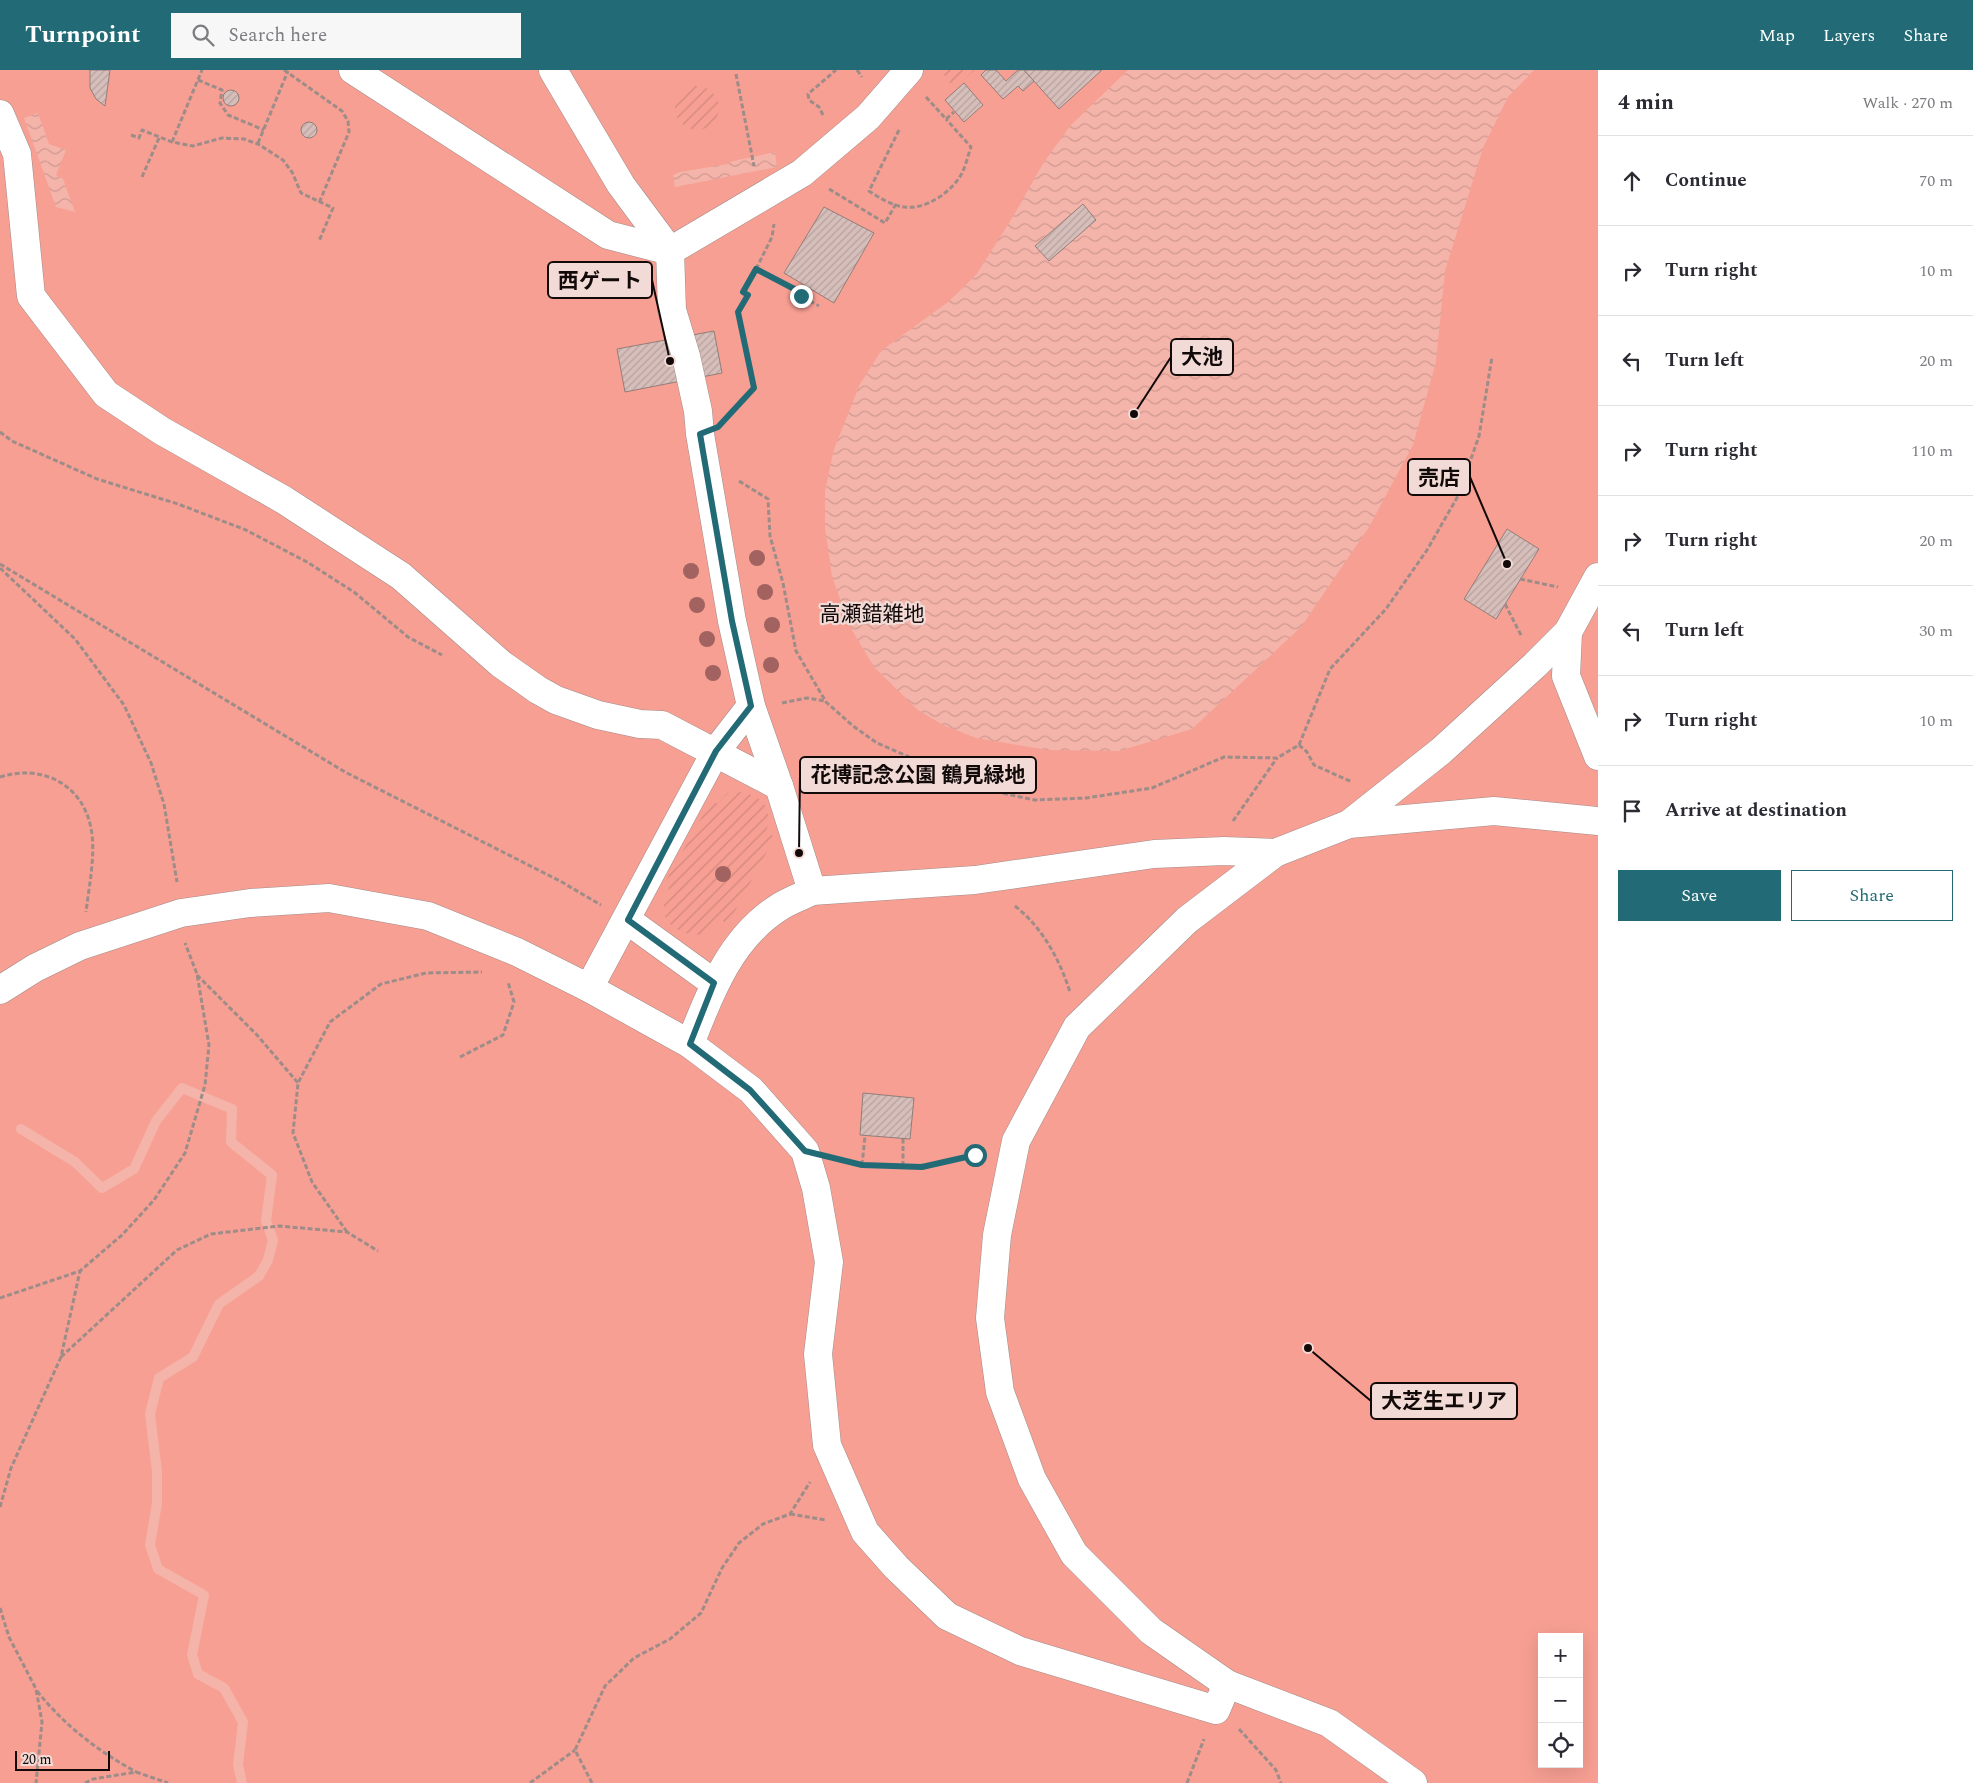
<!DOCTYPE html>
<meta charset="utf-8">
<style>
body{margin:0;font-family:Spectral,"Noto Sans JP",serif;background:#f7f7f7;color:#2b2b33}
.controls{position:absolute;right:15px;bottom:15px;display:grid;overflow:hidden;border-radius:0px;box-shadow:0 5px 20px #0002}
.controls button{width:45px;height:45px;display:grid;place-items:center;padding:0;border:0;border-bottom:1px solid #e1e1e2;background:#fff;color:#2b2b33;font:25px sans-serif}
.scale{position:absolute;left:15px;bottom:12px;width:95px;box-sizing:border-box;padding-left:5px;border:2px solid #110a09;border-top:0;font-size:14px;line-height:18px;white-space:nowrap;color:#110a09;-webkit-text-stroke:4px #f2dad6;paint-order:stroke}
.stop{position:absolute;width:15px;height:15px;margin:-11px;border:4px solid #226b76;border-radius:50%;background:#fff}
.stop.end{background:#226b76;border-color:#fff;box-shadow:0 1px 5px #0008}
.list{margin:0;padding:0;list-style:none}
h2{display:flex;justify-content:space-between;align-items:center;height:65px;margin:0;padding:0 20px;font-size:21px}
h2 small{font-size:16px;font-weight:400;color:#7c7c81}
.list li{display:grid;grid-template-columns:32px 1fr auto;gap:15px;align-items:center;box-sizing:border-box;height:90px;padding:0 20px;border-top:1px solid #e1e1e2}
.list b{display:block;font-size:19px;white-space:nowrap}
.list em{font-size:16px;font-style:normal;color:#7c7c81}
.actions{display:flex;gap:10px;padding:15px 20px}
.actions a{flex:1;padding:11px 0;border:1px solid #226b76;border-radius:0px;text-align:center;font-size:18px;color:#226b76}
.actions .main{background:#226b76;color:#fff}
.icon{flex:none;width:28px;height:28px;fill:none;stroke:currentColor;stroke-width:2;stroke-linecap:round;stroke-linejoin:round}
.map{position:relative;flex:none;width:1598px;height:1713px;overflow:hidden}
header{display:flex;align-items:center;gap:30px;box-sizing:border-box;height:70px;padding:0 25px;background:#226b76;color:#fff}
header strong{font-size:24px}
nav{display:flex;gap:28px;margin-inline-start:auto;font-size:18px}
.search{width:350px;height:45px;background:#f7f7f7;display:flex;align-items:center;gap:12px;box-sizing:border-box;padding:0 18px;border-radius:0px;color:#7c7c81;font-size:19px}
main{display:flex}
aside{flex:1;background:#fff}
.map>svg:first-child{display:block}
.park{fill:#f79f93;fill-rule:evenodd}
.garden{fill:url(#garden-furrows)}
.water{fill:url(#water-waves)}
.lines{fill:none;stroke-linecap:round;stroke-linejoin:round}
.stream{stroke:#f4b4aa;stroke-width:10}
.building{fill:url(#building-hatch);stroke:#937d79}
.minor-casing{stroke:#a28b88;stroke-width:29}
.path{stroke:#9e8c89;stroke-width:3;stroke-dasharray:5 2.5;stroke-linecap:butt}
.minor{stroke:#fff;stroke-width:28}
.tree{fill:#a16260}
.route{stroke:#226b76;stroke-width:6}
.labels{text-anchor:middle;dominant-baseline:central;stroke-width:4.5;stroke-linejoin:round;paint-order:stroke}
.neighbourhood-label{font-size:21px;fill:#110a09;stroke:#f2dad6}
.leader{fill:none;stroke:#110a09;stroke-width:2}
.callout-dot{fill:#110a09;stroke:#f2dad6;stroke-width:2}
.callout{fill:#f2dad6;stroke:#110a09;stroke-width:2}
.callout-label{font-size:21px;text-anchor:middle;font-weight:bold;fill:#110a09}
</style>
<header>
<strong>Turnpoint</strong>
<div class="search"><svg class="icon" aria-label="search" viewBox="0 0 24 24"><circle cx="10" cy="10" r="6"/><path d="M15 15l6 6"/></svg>Search here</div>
<nav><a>Map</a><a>Layers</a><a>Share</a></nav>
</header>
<main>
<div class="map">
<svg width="1598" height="1713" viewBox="0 0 1598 1713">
<defs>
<pattern id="garden-furrows" width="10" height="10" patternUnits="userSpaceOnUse" patternTransform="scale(1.25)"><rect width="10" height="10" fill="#f79f93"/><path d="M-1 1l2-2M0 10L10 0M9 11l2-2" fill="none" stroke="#d3887d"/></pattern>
<pattern id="water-waves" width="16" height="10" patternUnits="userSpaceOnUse" patternTransform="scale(1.25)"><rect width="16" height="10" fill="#f4b4aa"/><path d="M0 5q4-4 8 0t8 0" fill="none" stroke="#d09991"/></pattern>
<pattern id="building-hatch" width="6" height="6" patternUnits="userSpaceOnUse" patternTransform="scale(1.25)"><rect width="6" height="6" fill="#d6beba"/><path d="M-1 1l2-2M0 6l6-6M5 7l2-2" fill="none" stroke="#b7a29f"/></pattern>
</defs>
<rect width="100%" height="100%" fill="#f2dad6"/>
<path class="park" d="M0 0H1598V1713H0ZM1542 1567H1579V1694H1542Z"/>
<g class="garden">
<path d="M940 0H975L954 18Z"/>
<circle cx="697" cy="38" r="22"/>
<path d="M742 722C765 728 773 739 766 762L775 767 728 854 718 848C715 852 712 858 709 861 696 871 670 860 665 846 662 836 665 828 669 819L663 816 711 731 718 734 727 723Z"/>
</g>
<g class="water">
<path d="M1128 0H1534L1508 27 1483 78 1445 201 1436 292 1413 375 1369 457 1301 557 1192 659 1119 681 1047 680 976 668 943 655 918 640 874 597 849 555 832 506 825 457V421L834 379 860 314 881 281 948 232 976 205 1014 145 1042 95 1070 56Z"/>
<path d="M38 43 49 74 66 80 56 105 63 109 75 142 56 137 24 48Z"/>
<path d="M775 82 777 97 675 117 673 105 680 102 728 94 729 92Z"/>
</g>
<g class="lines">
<path class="stream" d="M21 1059 75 1092 102 1118 134 1099 156 1051 182 1018 232 1039 231 1072 272 1105 266 1151 273 1170 268 1190 259 1206 219 1234 193 1287 159 1308 150 1344 157 1402V1433L150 1475 158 1499 204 1525 192 1585 198 1604 224 1618 243 1652 238 1695 242 1713"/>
</g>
<g class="building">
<path d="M90 0H110L105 36 96 29 90 18Z"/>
<path d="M986 0H996L1006 11 1018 0H1024L1034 11 1023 21 1018 16 1003 29 981 5Z"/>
<path d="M1024 0H1102L1059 39Z"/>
<path d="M964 13 983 35 964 52 945 30Z"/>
<circle cx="231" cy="28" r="8"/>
<circle cx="309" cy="60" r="8"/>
<path d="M1083 134 1096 150 1049 191 1035 176Z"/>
<path d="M824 137 874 163 834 233 784 203Z"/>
<path d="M714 261 722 303 625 322 617 279Z"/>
<path d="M1507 459 1539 479 1496 549 1464 529Z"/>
<path d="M863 1023 914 1028 910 1069 860 1065Z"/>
</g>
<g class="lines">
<defs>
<g id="minor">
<path d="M353 0 608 165 670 181 802 103 868 47 909 0"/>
<path d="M553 0 621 115 670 181 672 240 686 286 698 341 700 364 732 551 751 636 779 716 812 821 975 810 1154 784 1224 781 1275 783"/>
<path d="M0 44 17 84 31 226 106 324 162 361 284 430 401 506 501 594 538 620 556 630 598 645 640 654 662 655 779 716"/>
<path d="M1568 562 1566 606 1598 686"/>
<path d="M1349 754 1441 681 1535 595 1568 562 1598 507"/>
<path d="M627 850 714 913"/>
<path d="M589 918 716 681 751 636"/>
<path d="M0 920 35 898 80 876 181 843 250 833 329 828 428 846 517 882 589 918 690 974 751 1020 805 1081 816 1118 829 1192 818 1284 827 1375 865 1462 896 1497 947 1546 1020 1581 1216 1640 1227 1614"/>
<path d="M690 974C710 923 730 869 778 838 788 831 801 827 812 821"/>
<path d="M1413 1713 1329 1653 1227 1614 1151 1561 1074 1484 1032 1409 1000 1322 990 1248 997 1165 1016 1071 1077 957 1187 850 1275 783 1349 754 1494 741 1598 751"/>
</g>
</defs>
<use href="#minor" class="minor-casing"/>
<g class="path">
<path d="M284 0 342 41 348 51 349 62 319 133"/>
<path d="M857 0 862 7"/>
<path d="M736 4 754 96"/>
<path d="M198 10 222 20 220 33 228 45 264 60"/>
<path d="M926 27 946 49 954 42"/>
<path d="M823 45 819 37 809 30 808 24 836 0"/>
<path d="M899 60 869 121C879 128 893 136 905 137 926 140 953 121 962 103 966 95 968 85 971 77L946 49"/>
<path d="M131 65 139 68 142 60 172 72 193 76 222 68 244 69 258 74 283 90 292 102 301 123 333 138 319 171"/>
<path d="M172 72 202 0"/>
<path d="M258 73 288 1"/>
<path d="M142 107 159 68"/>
<path d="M829 119 885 153 896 134"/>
<path d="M756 199 772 167 774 154"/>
<path d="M729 345 755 318 738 242 748 225 743 222 756 199 802 223 801 226 819 236"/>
<path d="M0 362 12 371 97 409 178 434 246 460 307 492 354 522 408 567 442 585"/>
<path d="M739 411 768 429 770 466 783 513 796 581 826 632 853 656 877 673 982 719 1035 730 1086 728 1152 718 1224 687 1277 688 1299 675 1330 599 1386 539 1427 480 1458 426 1479 366 1492 287"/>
<path d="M0 494 345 702 560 811 601 835"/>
<path d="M0 498 75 569 124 635 151 693 164 734 177 812"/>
<path d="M1520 509 1558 517"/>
<path d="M1505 534 1522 567"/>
<path d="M782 633 807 628 825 631"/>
<path d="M1299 675 1307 682 1314 695 1352 712"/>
<path d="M0 707C41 694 82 713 91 758 96 784 89 816 86 842"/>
<path d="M1233 751 1277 688"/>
<path d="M1015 836C1042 857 1060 890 1070 922"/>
<path d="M197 905 257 965 298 1013"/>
<path d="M460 987 503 965 514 932 508 912"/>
<path d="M839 1089C887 1101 937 1098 983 1082"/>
<path d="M862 1095 865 1066"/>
<path d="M903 1096V1069"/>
<path d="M347 1162 312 1112 293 1063 298 1013 330 952 381 914 426 903 482 902"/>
<path d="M0 1228 80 1201 122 1165 154 1130 185 1083 205 1015 209 975 197 904 185 873"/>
<path d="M61 1287 177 1180 211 1164 279 1156 347 1162 378 1181"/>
<path d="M0 1437 11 1398 61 1287 80 1201"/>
<path d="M790 1444 826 1450"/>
<path d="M0 1538 9 1567 36 1619 42 1652 36 1713"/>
<path d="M37 1621C66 1657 97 1680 136 1702"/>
<path d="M1239 1659 1276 1700 1281 1713"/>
<path d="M85 1713 93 1709 136 1702 168 1713"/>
<path d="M530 1713 575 1680"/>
<path d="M592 1713 575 1680 605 1616 634 1588 670 1569 701 1543 722 1498 739 1473 763 1454 790 1444 810 1412"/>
<path d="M1187 1713 1204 1669"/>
</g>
<use href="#minor" class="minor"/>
</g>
<g class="tree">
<circle cx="757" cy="488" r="8"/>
<circle cx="691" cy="501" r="8"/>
<circle cx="765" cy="522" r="8"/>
<circle cx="697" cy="535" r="8"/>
<circle cx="772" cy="555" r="8"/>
<circle cx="707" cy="569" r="8"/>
<circle cx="771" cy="595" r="8"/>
<circle cx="713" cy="603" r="8"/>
<circle cx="723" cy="804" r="8"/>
</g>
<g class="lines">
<path class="route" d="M801 226 802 223 756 199 743 222 748 225 738 242 754 318 718 357 700 364 732 551 751 636 716 681 628 850 714 913 690 974 750 1020 805 1081 862 1095 922 1097 975 1085"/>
</g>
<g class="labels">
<g class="neighbourhood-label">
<text x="872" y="545">高瀬錯雑地</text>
</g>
</g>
<path class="leader" d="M670 291L652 210M1134 344L1171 287M1507 494L1470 407M799 783L800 705M1308 1278L1371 1331"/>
<g class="callout-dot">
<circle cx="670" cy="291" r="5"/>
<circle cx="1134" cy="344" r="5"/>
<circle cx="1507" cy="494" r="5"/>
<circle cx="799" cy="783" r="5"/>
<circle cx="1308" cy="1278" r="5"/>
</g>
<g class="callout">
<rect x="548" y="192" width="104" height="36" rx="5"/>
<rect x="1171" y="269" width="62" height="36" rx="5"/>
<rect x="1408" y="389" width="62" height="36" rx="5"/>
<rect x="800" y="687" width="236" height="36" rx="5"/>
<rect x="1371" y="1313" width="146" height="36" rx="5"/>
</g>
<g class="callout-label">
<text x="600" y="218">西ゲート</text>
<text x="1202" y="294">大池</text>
<text x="1439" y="415">売店</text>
<text x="918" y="712">花博記念公園 鶴見緑地</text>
<text x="1444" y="1338">大芝生エリア</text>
</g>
</svg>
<div class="controls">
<button>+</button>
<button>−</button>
<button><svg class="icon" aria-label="locate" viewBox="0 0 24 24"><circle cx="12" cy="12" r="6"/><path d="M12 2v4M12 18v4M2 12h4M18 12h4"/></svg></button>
</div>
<div class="scale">20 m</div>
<div class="stop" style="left:975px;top:1085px"></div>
<div class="stop end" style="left:801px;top:226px"></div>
</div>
<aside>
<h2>4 min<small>Walk · 270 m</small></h2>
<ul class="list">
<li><svg class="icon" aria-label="ahead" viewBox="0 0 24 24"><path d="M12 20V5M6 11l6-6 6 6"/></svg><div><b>Continue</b></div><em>70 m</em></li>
<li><svg class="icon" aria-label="right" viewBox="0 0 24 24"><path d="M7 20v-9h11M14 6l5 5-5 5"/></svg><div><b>Turn right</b></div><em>10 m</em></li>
<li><svg class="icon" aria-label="left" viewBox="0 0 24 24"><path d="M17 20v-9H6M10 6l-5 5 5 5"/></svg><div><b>Turn left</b></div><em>20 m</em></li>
<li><svg class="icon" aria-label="right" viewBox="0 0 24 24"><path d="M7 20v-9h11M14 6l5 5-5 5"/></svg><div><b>Turn right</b></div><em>110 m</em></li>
<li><svg class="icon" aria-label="right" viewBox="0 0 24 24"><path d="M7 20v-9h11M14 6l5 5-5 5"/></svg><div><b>Turn right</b></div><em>20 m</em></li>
<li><svg class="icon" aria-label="left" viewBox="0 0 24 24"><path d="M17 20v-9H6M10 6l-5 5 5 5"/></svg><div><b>Turn left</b></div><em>30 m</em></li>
<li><svg class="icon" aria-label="right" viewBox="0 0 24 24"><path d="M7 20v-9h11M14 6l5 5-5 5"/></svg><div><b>Turn right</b></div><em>10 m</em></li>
<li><svg class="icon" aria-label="arrive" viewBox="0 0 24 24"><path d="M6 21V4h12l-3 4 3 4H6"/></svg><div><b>Arrive at destination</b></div></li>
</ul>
<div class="actions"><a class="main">Save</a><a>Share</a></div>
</aside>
</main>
